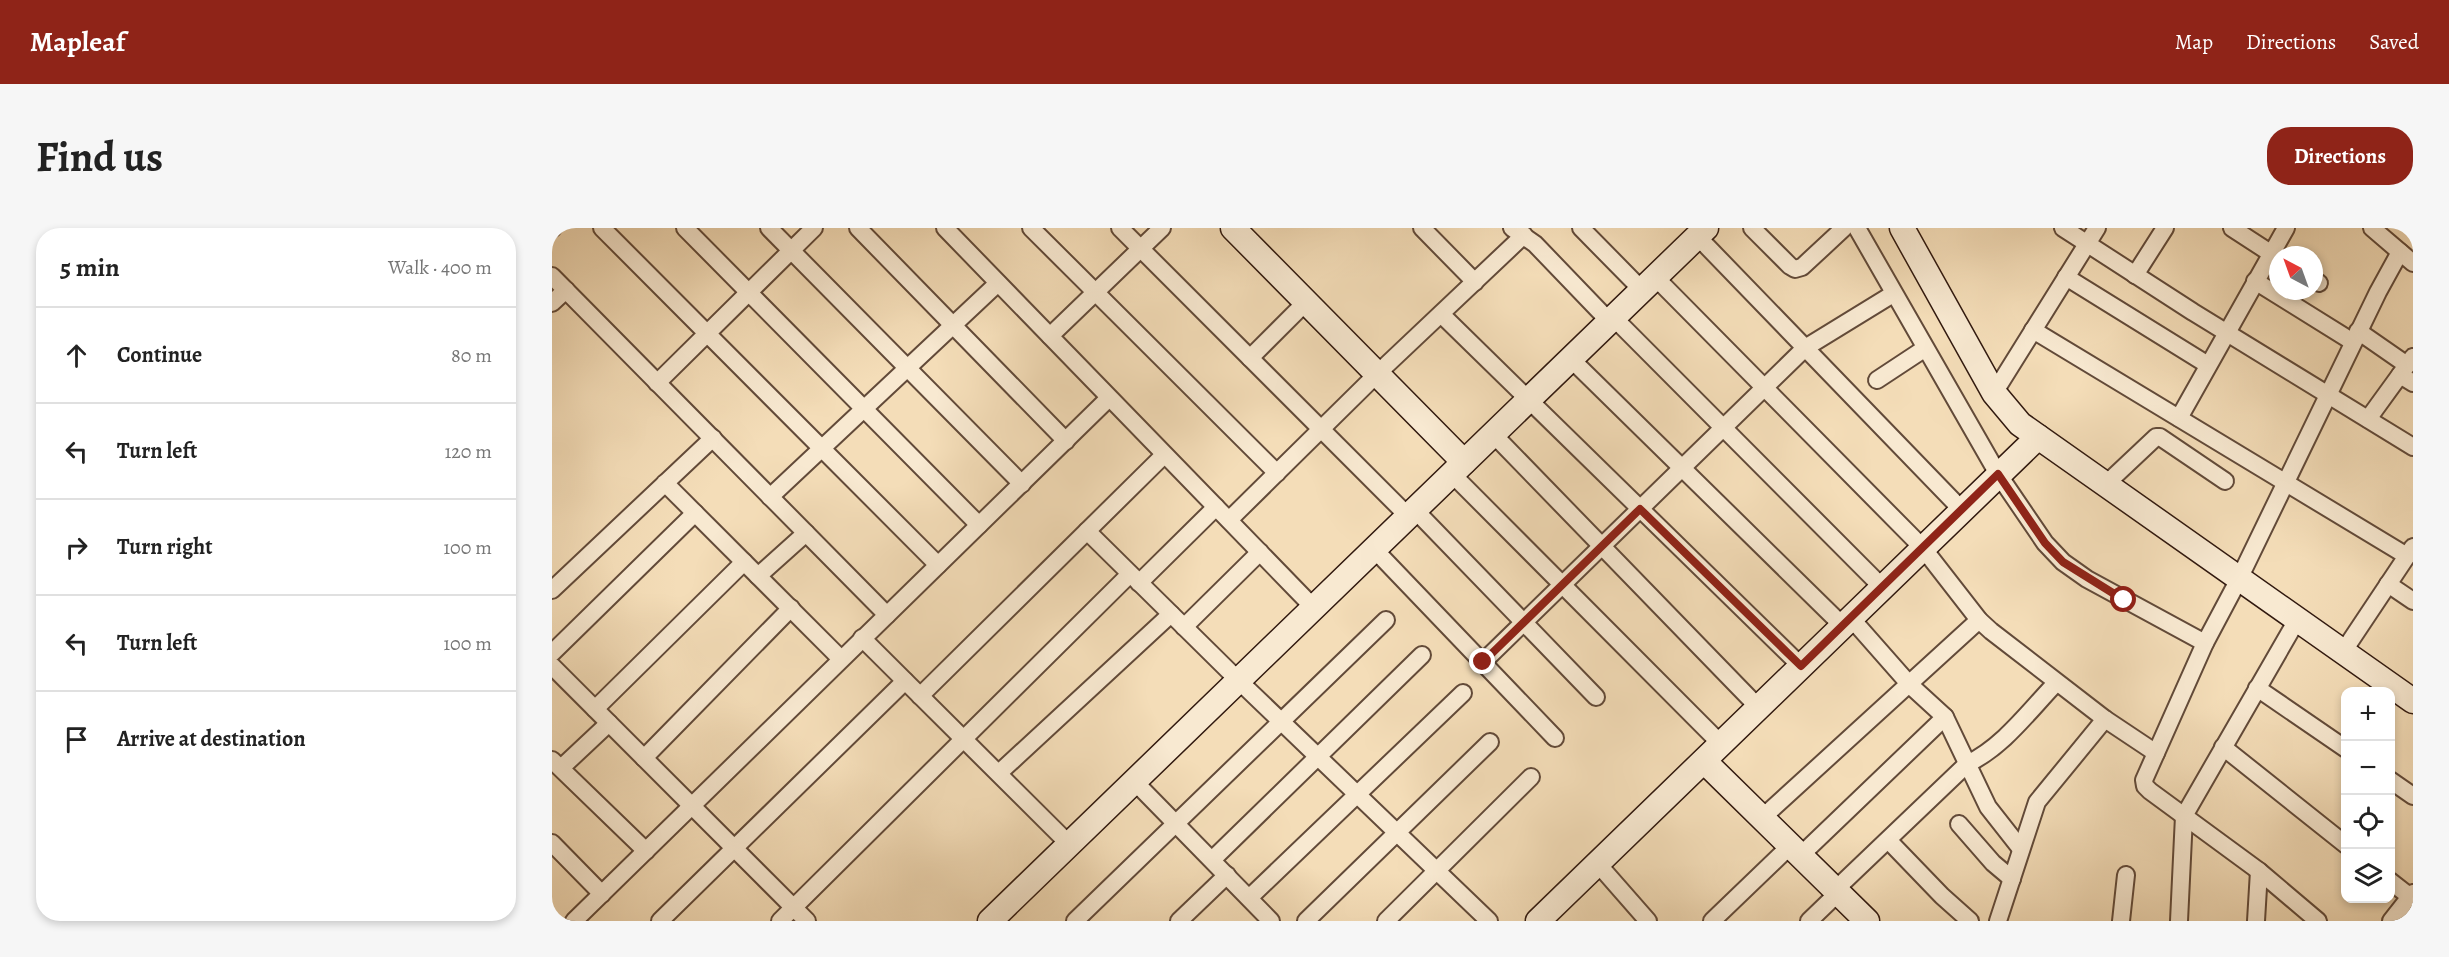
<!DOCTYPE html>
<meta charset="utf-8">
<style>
body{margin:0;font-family:Alegreya,serif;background:#f6f6f6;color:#222}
.controls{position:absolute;right:18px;bottom:18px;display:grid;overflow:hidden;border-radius:12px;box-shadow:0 3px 9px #0003}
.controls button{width:54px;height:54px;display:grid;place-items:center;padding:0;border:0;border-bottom:2px solid #e0e0e0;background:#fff;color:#222;font:30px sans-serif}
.compass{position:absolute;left:1717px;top:18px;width:54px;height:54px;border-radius:50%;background:#fff;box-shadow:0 3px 9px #0003;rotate:319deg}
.stop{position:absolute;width:18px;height:18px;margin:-14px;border:4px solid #8f2418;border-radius:50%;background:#fff}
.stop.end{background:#8f2418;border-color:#fff;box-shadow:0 2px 6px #0008}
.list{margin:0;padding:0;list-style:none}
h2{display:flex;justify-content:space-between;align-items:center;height:78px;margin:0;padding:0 24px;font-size:26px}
h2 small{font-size:20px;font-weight:400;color:#767676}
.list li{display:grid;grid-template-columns:39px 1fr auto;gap:18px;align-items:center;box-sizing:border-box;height:96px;padding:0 24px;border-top:2px solid #e0e0e0}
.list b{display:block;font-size:22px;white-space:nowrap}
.list em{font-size:20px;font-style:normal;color:#767676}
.icon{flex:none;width:33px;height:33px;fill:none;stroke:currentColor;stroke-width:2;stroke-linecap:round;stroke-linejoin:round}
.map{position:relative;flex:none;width:1861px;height:693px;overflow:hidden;border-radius:24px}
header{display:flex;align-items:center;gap:36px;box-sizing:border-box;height:84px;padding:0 30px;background:#8f2418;color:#fff}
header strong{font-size:28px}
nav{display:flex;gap:33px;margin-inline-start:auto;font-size:21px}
.intro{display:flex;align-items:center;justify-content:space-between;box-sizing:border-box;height:144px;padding:0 36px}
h1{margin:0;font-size:42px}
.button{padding:15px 27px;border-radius:24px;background:#8f2418;color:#fff;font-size:21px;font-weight:700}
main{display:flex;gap:36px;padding:0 36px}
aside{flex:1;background:#fff;border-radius:24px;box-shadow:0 3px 9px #0003}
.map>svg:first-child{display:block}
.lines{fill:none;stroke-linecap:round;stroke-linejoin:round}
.street-casing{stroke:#624a39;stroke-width:20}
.secondary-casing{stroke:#31190f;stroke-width:27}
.street{stroke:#f8e9d1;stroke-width:16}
.secondary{stroke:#f8e9d1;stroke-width:24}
.route{stroke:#8f2418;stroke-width:8}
</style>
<header>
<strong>Mapleaf</strong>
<nav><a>Map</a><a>Directions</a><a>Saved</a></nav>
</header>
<div class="intro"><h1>Find us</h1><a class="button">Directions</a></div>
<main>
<aside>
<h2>5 min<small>Walk · 400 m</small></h2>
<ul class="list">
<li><svg class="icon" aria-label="ahead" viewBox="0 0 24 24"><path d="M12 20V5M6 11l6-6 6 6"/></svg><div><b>Continue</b></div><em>80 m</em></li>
<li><svg class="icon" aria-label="left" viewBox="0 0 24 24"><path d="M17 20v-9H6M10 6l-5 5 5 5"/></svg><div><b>Turn left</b></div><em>120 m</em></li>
<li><svg class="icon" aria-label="right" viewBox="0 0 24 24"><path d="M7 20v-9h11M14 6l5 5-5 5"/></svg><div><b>Turn right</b></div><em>100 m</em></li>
<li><svg class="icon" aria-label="left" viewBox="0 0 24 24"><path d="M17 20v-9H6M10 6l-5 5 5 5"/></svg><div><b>Turn left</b></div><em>100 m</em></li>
<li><svg class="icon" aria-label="arrive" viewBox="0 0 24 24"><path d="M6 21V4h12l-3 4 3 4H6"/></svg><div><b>Arrive at destination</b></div></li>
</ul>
</aside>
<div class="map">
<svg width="1861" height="693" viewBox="0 0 1861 693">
<rect width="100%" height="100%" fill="#f4ddb8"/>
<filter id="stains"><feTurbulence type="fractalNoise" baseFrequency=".00333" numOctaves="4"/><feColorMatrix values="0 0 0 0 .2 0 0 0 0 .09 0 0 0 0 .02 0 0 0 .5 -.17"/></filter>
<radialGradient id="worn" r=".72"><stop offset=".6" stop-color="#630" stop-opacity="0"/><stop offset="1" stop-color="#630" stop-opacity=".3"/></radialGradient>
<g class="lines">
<defs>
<g id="street">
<path d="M50 0 386 337"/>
<path d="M133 0 427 297"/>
<path d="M217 0 470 256"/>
<path d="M306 0 514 213"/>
<path d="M393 0 762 380"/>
<path d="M479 0 725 245"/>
<path d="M568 0 856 288"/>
<path d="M870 0 923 54"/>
<path d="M960 0 983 16 1057 93"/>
<path d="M1029 0 1090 62"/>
<path d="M1200 0 1238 38 1243 41 1250 39 1292 0"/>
<path d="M1305 0 1446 246 1493 315 1511 334 1535 351 1653 415"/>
<path d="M1511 0 1641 84 1861 219"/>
<path d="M1680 0 1726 30"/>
<path d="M1820 0 1861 35"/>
<path d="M0 1 1 0"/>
<path d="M1145 8 1410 282"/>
<path d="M1583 47 1613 0"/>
<path d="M0 48 335 387"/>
<path d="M1103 49 1371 320 1427 392 1439 403 1553 491 1604 525"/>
<path d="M1514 49 1656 137"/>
<path d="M1762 52 1767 55"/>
<path d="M1703 53 1801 114"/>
<path d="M0 75 14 62"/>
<path d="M889 86 1249 438"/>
<path d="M1061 89 1330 359"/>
<path d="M1481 102 1855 328"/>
<path d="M1806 103 1855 137"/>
<path d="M498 108 610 0"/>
<path d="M698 130 754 74"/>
<path d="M1019 131 1291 398"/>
<path d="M1848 147 1861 155"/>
<path d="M1325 152 1372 121"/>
<path d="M105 155 262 0"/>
<path d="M1442 165 1545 0"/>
<path d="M1627 190 1734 0"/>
<path d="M1816 191 1861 129"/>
<path d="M941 206 1207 480"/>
<path d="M900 246 1169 516"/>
<path d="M113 255 289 431"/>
<path d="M1553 257 1604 209H1608L1673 253"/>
<path d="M218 269 446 55"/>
<path d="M863 282 1044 469"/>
<path d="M677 292 825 146 972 7"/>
<path d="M535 303 686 452 937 693"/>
<path d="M822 321 1003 510"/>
<path d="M206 348 254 305"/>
<path d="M587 355 664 279"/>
<path d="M1836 356 1861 373"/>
<path d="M0 362 161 210"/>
<path d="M1299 390 1358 457 1393 489 1436 579 1469 621"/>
<path d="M632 399 708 324"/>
<path d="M310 410 517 616"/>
<path d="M1791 424 1861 319"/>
<path d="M0 425 143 285"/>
<path d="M931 434 1253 120 1341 66"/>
<path d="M0 438 255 693"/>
<path d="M1705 460 1794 521"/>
<path d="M368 468 612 227"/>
<path d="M43 481 192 334"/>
<path d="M1671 519 1794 617"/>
<path d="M92 530 239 380"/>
<path d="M0 532 94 623"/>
<path d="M9 540 57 495"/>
<path d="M447 545 619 386"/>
<path d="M1838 552 1861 568"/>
<path d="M582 553 719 693"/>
<path d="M1210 590 1427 392"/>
<path d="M1407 596 1441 635 1460 651"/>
<path d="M1336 612 1390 668 1418 693"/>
<path d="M0 615 50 666"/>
<path d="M1248 628 1393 489"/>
<path d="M660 632 870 427"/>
<path d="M1046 636 1096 693"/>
<path d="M1838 653 1861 671"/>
<path d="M1283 662 1415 536C1451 519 1477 483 1504 455"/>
<path d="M697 670 911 465"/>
<path d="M22 693 557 170"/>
<path d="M108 693 353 453"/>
<path d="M228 693 578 346"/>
<path d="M523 693 834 392"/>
<path d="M627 693 675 647"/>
<path d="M754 693 938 514"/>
<path d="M834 693 979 549"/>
<path d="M1160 693 1238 618"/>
<path d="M1257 693 1286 665"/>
<path d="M1446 693 1485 574 1553 491"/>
<path d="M1569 693 1574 647"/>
<path d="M1627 693 1632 588 1745 392"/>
<path d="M1704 693 1707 643"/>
<path d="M1766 693 1707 643 1598 563 1593 558 1592 552 1653 415 1687 351 1826 64 1848 24"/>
<path d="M1839 693 1861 665"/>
</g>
<g id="secondary">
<path d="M681 0 912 234"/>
<path d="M1350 0 1442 165 1468 196 1861 473"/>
<path d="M1152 533 1315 693"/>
<path d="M438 693 1154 0"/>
<path d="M986 693 1486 209"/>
</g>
</defs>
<use href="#street" class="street-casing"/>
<use href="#secondary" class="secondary-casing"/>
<use href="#street" class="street"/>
<use href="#secondary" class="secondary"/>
</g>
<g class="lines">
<path class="route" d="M931 434 1088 281 1249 438 1446 246 1493 315 1511 334 1572 372"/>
</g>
<rect width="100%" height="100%" filter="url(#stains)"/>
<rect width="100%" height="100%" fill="url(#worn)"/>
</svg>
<div class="controls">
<button>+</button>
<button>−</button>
<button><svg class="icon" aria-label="locate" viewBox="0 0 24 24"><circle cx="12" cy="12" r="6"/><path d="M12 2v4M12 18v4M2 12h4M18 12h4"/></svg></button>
<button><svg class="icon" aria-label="layers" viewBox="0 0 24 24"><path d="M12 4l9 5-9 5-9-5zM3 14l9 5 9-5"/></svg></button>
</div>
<svg class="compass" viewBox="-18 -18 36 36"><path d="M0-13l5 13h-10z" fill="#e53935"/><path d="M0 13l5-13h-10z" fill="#767676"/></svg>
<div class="stop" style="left:1572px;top:372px"></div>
<div class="stop end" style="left:931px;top:434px"></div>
</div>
</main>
